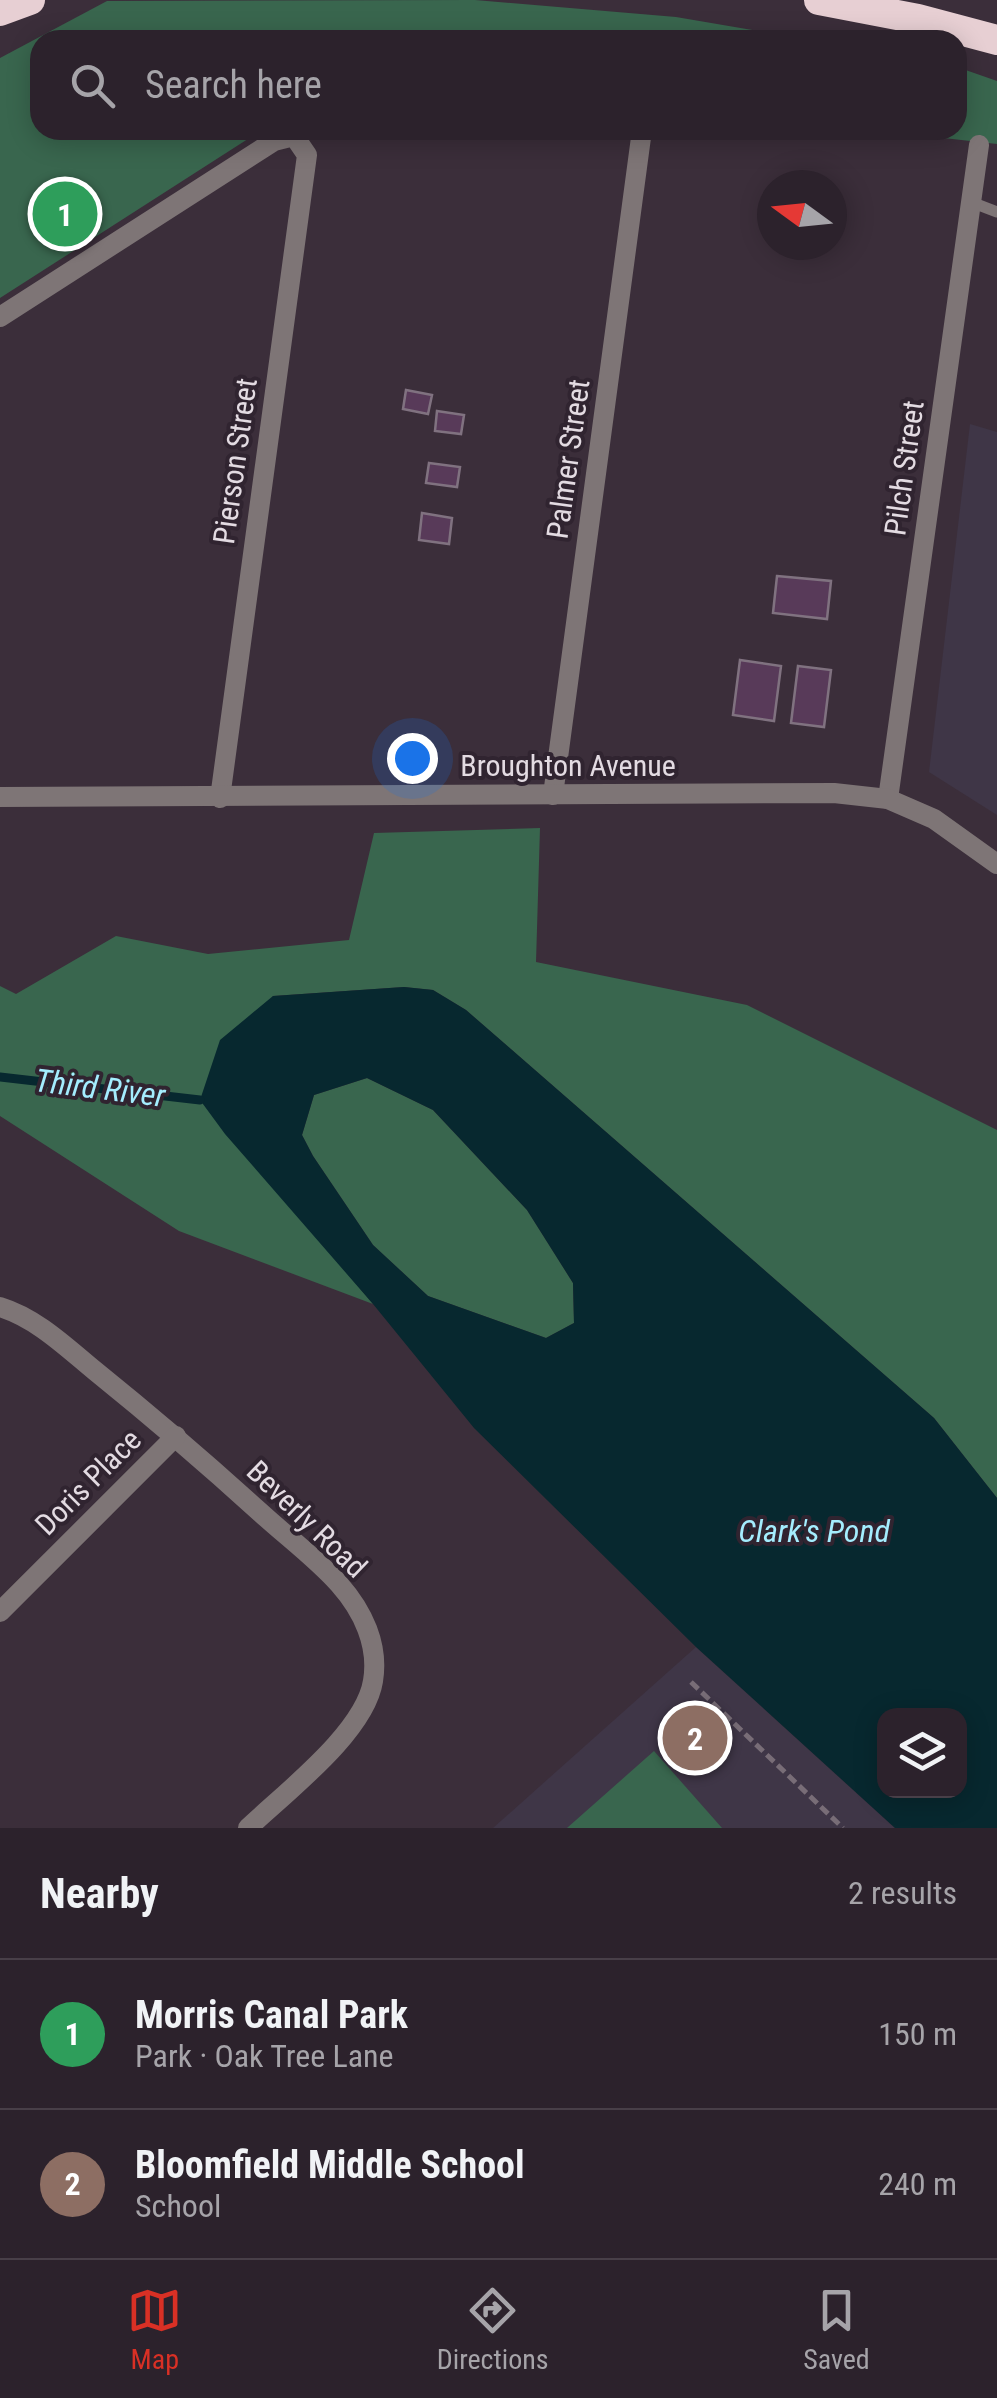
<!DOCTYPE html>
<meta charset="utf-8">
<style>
body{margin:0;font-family:"Roboto Condensed",sans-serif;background:#382f38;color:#f1f3f6}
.controls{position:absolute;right:30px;bottom:30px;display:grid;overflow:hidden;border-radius:20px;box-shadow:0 5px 25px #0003}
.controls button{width:90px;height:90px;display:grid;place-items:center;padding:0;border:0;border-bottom:2px solid #483f48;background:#2c222c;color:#f1f3f6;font:50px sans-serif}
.compass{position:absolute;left:757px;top:170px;width:90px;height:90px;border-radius:50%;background:#2c222c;box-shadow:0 5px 25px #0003;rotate:285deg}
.you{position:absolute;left:412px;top:758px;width:35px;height:35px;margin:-25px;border:8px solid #fff;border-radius:50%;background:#1a73e8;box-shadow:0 0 0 15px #1a73e833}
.badge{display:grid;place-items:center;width:65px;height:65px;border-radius:50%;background:#d93025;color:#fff;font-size:32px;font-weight:700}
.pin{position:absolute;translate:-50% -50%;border:5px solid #fff;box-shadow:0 2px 10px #0006}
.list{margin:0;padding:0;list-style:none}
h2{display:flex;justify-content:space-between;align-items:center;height:130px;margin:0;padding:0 40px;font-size:42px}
h2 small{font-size:32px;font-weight:400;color:#a6a4a9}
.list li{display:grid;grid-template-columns:65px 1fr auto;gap:30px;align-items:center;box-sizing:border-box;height:150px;padding:0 40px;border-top:2px solid #483f48}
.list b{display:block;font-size:38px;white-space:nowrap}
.list p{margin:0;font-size:32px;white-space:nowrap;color:#a6a4a9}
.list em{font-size:32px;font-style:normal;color:#a6a4a9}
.icon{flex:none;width:55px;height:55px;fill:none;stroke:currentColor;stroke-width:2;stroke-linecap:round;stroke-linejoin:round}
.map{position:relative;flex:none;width:997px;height:1828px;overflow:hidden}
.search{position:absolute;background:#2c222c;box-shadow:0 5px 25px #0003;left:30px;right:30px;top:30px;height:110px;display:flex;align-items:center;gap:25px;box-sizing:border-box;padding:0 35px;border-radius:30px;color:#a6a4a9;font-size:38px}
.sheet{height:430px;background:#2c222c}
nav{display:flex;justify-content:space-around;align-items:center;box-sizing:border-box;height:140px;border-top:2px solid #483f48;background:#2c222c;font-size:28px;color:#a6a4a9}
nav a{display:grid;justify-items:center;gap:5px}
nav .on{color:#d93025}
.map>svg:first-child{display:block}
.education{fill:#3f3647}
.green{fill:#39664e}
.water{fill:#07282f;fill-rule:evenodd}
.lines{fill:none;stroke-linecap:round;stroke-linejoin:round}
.stream{stroke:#07282f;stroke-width:9}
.building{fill:#583a59;stroke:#807280;stroke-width:2.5}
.path{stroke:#786d77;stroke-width:5;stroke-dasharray:10 5;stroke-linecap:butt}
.service{stroke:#7e7576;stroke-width:11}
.minor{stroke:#7e7576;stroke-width:20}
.tertiary{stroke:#7e7576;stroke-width:20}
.motorway{stroke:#e7cfd3;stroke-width:30}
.labels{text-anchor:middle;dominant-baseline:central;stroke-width:8;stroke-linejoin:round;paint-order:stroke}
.street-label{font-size:30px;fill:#e3dbe2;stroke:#302430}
.water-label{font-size:32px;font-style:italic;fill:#a4edfe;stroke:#302430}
</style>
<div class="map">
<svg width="997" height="1828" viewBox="0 0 997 1828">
<rect width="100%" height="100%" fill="#3b2e3a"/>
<g class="education">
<path d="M970 424 997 432V815L929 772Z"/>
<path d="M696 1647 895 1828H493Z"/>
</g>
<g class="green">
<path d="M475 0 676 17 810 40H40V130H262L0 298V58L107 1Z"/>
<path d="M957 67 997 81V144L872 130H957Z"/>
<path d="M540 828 536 962 747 1005 997 1130V1498L934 1418 466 1010 433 990 404 987 273 996 201 1100 373 1304 179 1231 0 1116V986L16 994 116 936 208 954 349 940 374 833Z"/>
<path d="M367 1078 433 1110 527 1210 573 1283 574 1323 546 1338 428 1296 373 1245 313 1156 302 1135 314 1095Z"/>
<path d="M654 1751 722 1828H567Z"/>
</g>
<path class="water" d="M404 987 433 990 466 1010 934 1418 997 1498V1828H895L696 1647 474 1428 373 1304 225 1134 200 1100 220 1040 273 996ZM367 1078 433 1110 527 1210 573 1283 574 1323 546 1338 428 1296 373 1245 313 1156 302 1135 314 1095ZM884 1716H960V1790H884Z"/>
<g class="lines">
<path class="stream" d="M0 1077 200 1100"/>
</g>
<g class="building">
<path d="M406 390 432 395 428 414 403 409Z"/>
<path d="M437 411 464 415 461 434 435 431Z"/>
<path d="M429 463 460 467 457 487 426 483Z"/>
<path d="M422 513 452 518 449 544 419 540Z"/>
<path d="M777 576 831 581 827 619 773 613Z"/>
<path d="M740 660 781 666 774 721 733 715Z"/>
<path d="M798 666 831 670 824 727 791 723Z"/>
</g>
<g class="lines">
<path class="path" d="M691 1682 843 1828"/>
<path class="service" d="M971 202 997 212"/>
<g class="minor">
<path d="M0 317 274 141 294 136 307 155 220 798"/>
<path d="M553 795 642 130"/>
<path d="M888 799 979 145"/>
<path d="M0 1307C36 1318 65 1346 94 1370 151 1416 206 1463 261 1513 286 1536 317 1559 339 1584 363 1611 379 1645 373 1681 365 1732 286 1792 248 1828"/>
<path d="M0 1612 176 1436"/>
</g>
<path class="tertiary" d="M0 797 834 793 888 799 934 819 997 864"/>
<g class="motorway">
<path d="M819 0 918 19 997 40"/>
<path d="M0 11 30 0"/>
</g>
</g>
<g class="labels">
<g class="street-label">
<text transform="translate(568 459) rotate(-82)">Palmer Street</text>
<text transform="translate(235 461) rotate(-82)">Pierson Street</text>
<text transform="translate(904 468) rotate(-82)">Pilch Street</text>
<text x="568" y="765">Broughton Avenue</text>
<text transform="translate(88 1482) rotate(-45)">Doris Place</text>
<text transform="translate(307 1519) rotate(44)">Beverly Road</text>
</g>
<g class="water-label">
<text transform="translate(100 1088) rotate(7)">Third River</text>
<text x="814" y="1531">Clark's Pond</text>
</g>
</g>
</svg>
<div class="controls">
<button><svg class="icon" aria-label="layers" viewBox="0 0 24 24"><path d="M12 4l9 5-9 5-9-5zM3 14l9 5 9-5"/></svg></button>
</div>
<svg class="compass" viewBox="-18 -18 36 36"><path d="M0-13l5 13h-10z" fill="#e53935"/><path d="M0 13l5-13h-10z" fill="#a6a4a9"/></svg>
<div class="you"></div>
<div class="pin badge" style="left:65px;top:214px;background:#2e9e5b">1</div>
<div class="pin badge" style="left:695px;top:1738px;background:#8d6e63">2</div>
<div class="search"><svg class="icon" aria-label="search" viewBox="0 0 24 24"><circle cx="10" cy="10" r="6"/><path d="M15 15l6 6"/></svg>Search here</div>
</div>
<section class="sheet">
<h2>Nearby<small>2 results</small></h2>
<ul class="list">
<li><span class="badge" style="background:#2e9e5b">1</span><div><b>Morris Canal Park</b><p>Park · Oak Tree Lane</p></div><em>150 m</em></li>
<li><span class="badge" style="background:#8d6e63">2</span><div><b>Bloomfield Middle School</b><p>School</p></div><em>240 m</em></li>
</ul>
</section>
<nav>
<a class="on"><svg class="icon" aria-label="map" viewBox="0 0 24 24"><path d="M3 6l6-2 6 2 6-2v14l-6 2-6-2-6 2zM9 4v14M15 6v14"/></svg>Map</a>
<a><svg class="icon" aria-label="directions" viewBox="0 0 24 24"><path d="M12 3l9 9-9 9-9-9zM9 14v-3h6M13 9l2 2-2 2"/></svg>Directions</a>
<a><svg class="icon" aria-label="saved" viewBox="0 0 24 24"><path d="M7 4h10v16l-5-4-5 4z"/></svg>Saved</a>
</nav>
